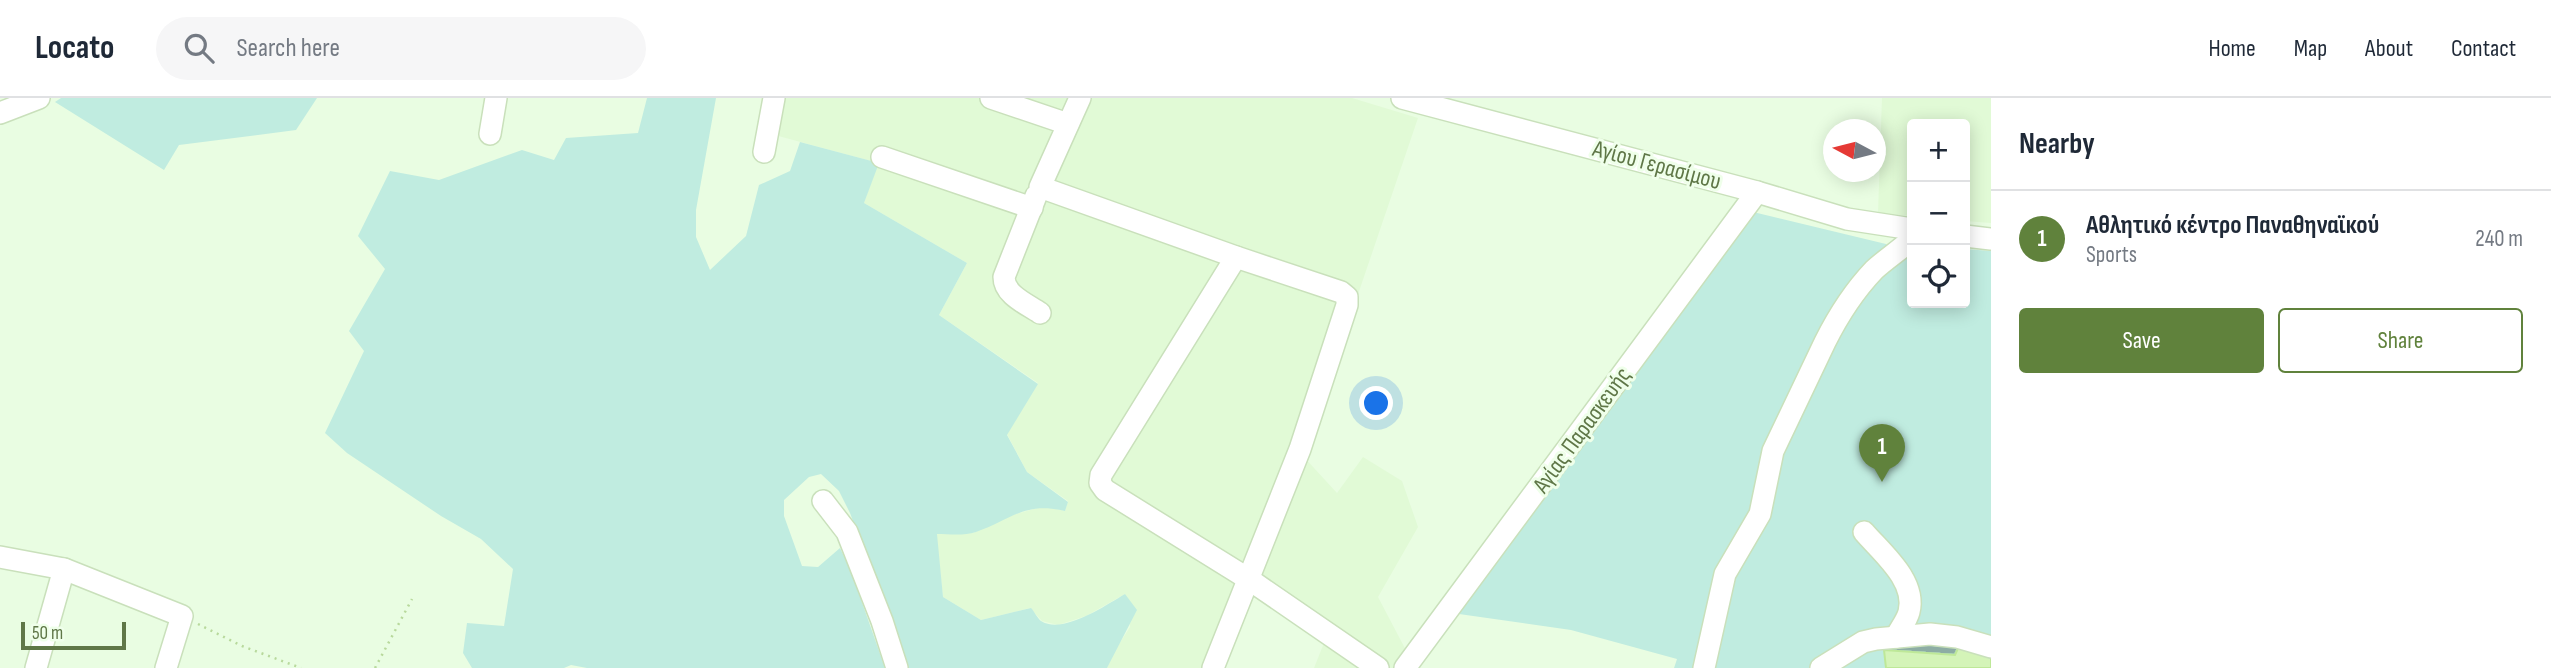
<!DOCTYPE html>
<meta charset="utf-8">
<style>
body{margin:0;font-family:"Sofia Sans Condensed",sans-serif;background:#f6f6f7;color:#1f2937}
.controls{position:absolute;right:21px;top:21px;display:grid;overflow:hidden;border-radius:7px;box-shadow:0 4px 18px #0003}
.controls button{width:63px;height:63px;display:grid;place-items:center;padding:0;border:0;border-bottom:2px solid #e0e1e3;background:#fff;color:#1f2937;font:35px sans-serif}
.compass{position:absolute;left:1823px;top:21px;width:63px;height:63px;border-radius:50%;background:#fff;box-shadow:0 4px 18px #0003;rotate:277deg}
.scale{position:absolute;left:21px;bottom:18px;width:105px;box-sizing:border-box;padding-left:7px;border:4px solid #5f7747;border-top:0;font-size:19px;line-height:24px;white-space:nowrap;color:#5f7747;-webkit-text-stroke:5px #efffea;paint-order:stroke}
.you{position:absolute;left:1377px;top:306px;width:24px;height:24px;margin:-18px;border:5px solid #fff;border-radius:50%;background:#1a73e8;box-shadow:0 0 0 10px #1a73e833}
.badge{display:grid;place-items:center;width:46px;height:46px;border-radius:50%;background:#60823c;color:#fff;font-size:23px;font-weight:700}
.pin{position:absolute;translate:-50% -58px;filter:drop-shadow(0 2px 4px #0008)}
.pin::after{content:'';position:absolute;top:37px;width:24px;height:21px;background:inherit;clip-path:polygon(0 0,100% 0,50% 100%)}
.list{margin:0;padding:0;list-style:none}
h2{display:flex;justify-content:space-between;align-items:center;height:91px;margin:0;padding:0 28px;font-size:30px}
h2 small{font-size:23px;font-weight:400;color:#747a83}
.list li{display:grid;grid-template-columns:46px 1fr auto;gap:21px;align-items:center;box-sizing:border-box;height:98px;padding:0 28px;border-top:2px solid #e0e1e3}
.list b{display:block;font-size:26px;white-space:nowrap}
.list p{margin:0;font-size:23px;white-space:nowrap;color:#747a83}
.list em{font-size:23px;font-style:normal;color:#747a83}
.actions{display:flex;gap:14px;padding:21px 28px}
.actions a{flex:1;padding:16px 0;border:2px solid #60823c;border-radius:7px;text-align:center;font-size:24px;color:#60823c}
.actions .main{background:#60823c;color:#fff}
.icon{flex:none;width:38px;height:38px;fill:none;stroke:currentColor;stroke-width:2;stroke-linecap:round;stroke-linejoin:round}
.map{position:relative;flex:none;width:1991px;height:570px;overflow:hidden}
header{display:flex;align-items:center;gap:42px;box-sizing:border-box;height:98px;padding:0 35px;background:#fff;border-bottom:2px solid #e0e1e3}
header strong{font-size:33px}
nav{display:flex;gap:38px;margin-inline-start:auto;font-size:24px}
.search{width:490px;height:63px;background:#f6f6f7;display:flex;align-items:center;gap:18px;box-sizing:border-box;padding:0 24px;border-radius:38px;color:#747a83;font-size:26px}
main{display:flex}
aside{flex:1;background:#fff}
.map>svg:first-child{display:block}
.residential{fill:#e1fad6}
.green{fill:#c0ece0}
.building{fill:#d4f4b8;stroke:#bee898;stroke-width:2;filter:url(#shadow)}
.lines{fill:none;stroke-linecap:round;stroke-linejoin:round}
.minor-casing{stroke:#c9e0bb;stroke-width:24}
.path{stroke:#b8d99c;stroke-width:2.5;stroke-dasharray:2 5;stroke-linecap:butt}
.minor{stroke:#fff;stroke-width:21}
.labels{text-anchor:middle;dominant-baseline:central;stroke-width:6;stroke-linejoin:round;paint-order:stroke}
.street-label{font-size:24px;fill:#5f7747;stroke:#efffea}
</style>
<header>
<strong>Locato</strong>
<div class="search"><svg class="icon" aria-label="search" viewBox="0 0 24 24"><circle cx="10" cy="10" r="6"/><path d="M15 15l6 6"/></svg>Search here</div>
<nav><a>Home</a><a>Map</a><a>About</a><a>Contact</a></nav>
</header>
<main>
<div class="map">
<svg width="1991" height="570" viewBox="0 0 1991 570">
<defs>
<filter id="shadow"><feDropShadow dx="6" dy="-6" stdDeviation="0" flood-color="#0004"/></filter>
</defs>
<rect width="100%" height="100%" fill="#e9fde2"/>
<g class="residential">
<path d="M777 0H1352L1418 20 1303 358 1337 395 1363 359 1402 383 1418 429 1378 499 1409 558 1412 570H1314L1326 540 1254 494 1218 570H1107L1112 557 1130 529 1125 496 1086 518 1058 527 1042 523 1030 510 981 522 943 499 936 436 973 435 1012 417 1045 408 1065 413 1068 403 1027 374 1007 336 1038 285 939 217 967 165 864 105 878 65 771 36Z"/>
<path d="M1882 0H1991V125L1965 123V26H1912V118L1878 115Z"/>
</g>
<g class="green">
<path d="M61 0H317L296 32 179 47 164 72 55 4Z"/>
<path d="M647 0H716L696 112V139L710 172 746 138 759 87 790 73 800 44 879 65 864 105 967 165 939 217 1038 286 1007 337 1027 374 1068 404 1065 413C1024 403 1011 422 976 434 964 438 949 436 937 436L943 499 981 522 1031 510C1034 513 1038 521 1041 523 1063 537 1106 507 1125 496L1137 512 1107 570H905L902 555 850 415 839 393 821 376 809 379 784 402V418L802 468 818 469 840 450 851 473 885 570H587L571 567 564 570H472L463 555 467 525 504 528 513 471 481 441 441 418 347 355 325 335 364 253 349 233 385 171 358 138 390 73 439 82 522 52 554 62 566 40 638 35Z"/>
<path d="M1749 113 1886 146 1890 152 1825 228 1700 570H1674L1677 561 1571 532 1459 516 1646 253Z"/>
<path d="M1965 151 1991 153V570H1709L1724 493 1779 354 1839 232 1886 171 1912 157V205H1965Z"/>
</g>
<path class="building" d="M1960 546 1991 556V570H1886L1884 552 1955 557Z"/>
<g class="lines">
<defs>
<g id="minor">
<path d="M991 0 1068 26"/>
<path d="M1080 0 1040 89 1236 159 1341 194 1347 199V207L1300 351 1213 570"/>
<path d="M1402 0 1757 94 1847 121 1912 131"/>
<path d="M0 15 39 0"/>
<path d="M490 36 496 0"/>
<path d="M764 54 774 0"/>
<path d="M882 59 1032 110"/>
<path d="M1036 98 1004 179C1004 197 1027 206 1040 215"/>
<path d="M1965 138 1991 141"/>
<path d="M1236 159 1101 377 1100 385 1105 392 1250 482 1378 570"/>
<path d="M823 403 847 434 882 523 897 570"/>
<path d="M1864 434C1882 455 1917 483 1909 514 1907 522 1900 531 1896 539"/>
<path d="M0 459 64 471 182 518 166 570"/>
<path d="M36 570 64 471"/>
<path d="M1405 570 1757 94"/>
<path d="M1704 570 1725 476 1760 416 1773 353 1825 244C1838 218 1854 193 1874 172 1886 161 1900 152 1912 141"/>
<path d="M1821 570 1863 544 1876 541 1930 536 1957 539 1991 549"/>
</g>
</defs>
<use href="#minor" class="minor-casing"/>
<g class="path">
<path d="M198 526 242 548 301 570"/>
<path d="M375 570 412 501"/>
</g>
<use href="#minor" class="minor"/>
</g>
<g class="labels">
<g class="street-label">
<text transform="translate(1657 67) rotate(15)">Αγίου Γερασίμου</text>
<text transform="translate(1582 332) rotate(-54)">Αγίας Παρασκευής</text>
</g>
</g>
</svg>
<div class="controls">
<button>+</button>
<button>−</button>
<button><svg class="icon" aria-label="locate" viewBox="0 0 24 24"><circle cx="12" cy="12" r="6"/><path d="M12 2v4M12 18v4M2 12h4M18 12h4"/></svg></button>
</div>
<svg class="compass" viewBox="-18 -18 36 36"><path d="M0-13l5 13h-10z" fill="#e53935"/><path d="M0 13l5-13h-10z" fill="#747a83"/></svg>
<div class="scale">50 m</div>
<div class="you"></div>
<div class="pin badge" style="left:1882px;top:384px">1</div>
</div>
<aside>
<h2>Nearby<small></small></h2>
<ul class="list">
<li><span class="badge">1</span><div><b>Αθλητικό κέντρο Παναθηναϊκού</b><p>Sports</p></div><em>240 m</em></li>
</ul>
<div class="actions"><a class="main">Save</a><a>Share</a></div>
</aside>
</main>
